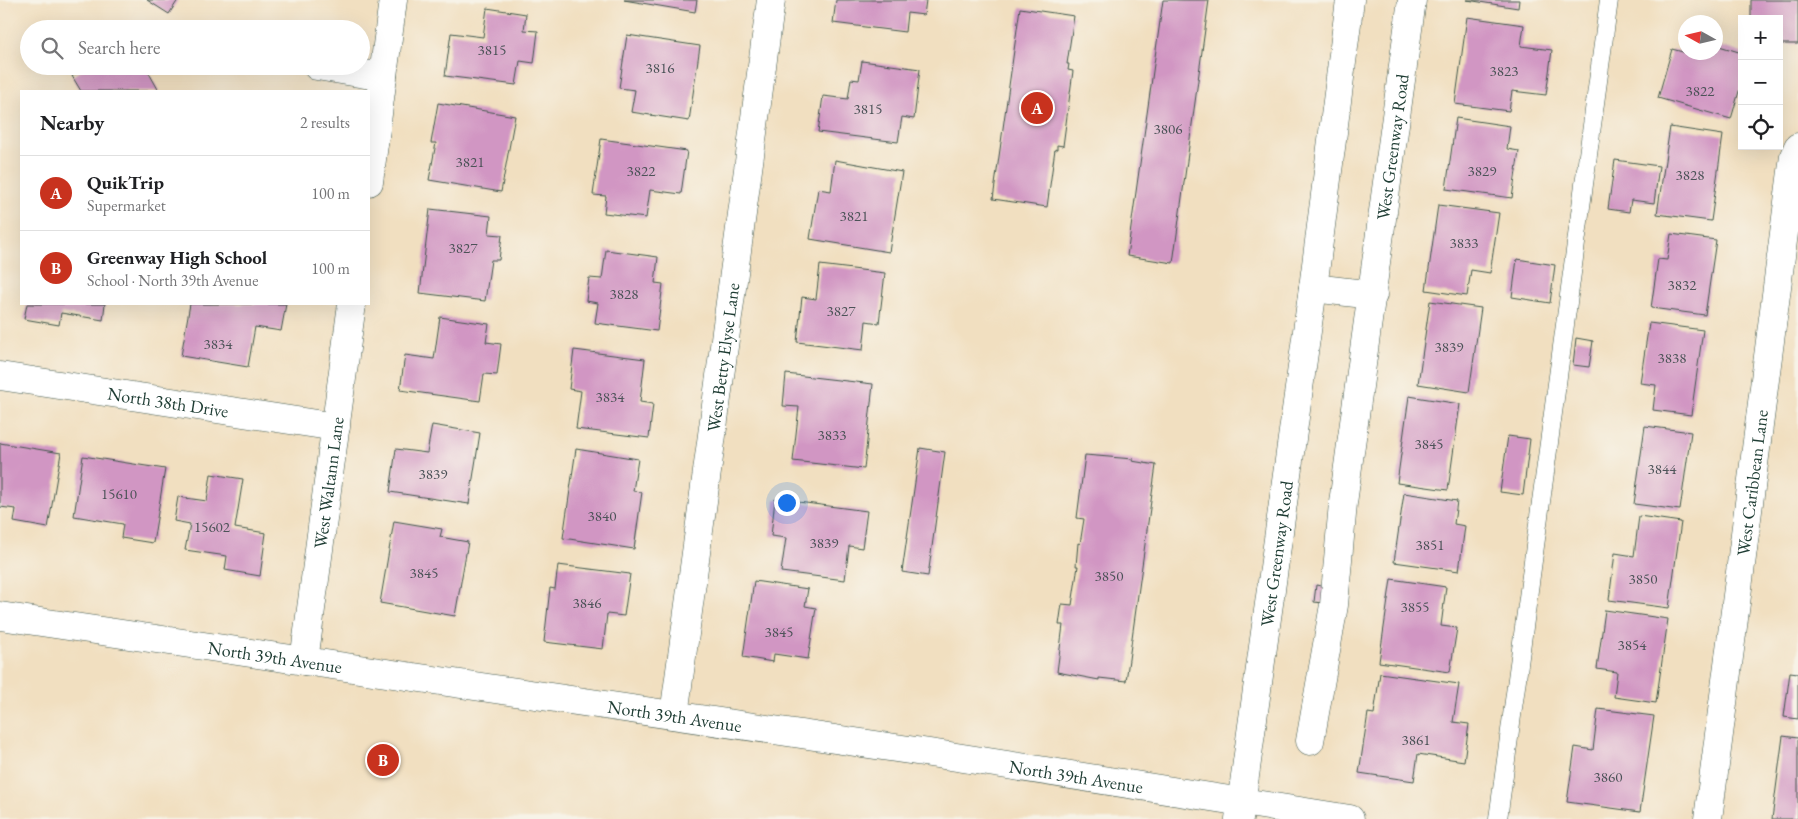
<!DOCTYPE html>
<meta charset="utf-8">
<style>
body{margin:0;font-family:"EB Garamond",serif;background:#f2f2f2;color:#202124}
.controls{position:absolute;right:15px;top:15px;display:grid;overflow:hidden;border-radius:0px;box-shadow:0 5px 20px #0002}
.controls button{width:45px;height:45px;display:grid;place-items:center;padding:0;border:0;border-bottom:1px solid #e0e0e0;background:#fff;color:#202124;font:25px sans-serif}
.compass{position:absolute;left:1678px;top:15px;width:45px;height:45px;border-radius:50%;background:#fff;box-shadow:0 5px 20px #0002;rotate:278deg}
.you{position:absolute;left:786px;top:502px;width:18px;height:18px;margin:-12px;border:4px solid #fff;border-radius:50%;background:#1a73e8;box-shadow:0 0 0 8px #1a73e833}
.badge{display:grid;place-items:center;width:32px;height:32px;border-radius:50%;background:#c8321e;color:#fff;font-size:16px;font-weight:700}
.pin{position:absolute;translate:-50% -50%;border:2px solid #fff;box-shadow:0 1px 5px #0006}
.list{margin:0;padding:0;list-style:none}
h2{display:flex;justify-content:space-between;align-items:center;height:65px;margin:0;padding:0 20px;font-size:21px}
h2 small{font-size:16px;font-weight:400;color:#757577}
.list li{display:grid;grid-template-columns:32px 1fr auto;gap:15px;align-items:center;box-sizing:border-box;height:75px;padding:0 20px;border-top:1px solid #e0e0e0}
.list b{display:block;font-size:19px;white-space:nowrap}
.list p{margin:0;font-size:16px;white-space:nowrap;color:#757577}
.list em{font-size:16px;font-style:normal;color:#757577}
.icon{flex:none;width:28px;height:28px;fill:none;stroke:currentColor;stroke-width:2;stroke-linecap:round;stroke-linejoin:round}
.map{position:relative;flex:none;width:1798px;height:819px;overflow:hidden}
.search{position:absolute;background:#fff;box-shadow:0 5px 20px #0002;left:20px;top:20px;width:350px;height:55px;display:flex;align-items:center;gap:12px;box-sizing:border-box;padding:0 18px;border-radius:28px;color:#757577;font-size:19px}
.panel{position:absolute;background:#fff;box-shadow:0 5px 20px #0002;left:20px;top:90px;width:350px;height:215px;border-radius:0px}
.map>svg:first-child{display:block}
.building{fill:#d196c3}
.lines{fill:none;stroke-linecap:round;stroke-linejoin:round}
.lane-casing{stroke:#3e5549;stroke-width:19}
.street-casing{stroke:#3e5549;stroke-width:29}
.secondary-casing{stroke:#3e5549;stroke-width:29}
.lane{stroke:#fff;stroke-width:18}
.street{stroke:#fff;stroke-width:28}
.secondary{stroke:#fff;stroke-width:28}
.labels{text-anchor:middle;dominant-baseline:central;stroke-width:4;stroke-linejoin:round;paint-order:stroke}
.number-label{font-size:15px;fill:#4c5358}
.street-label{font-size:18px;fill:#1f3d34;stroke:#f7f3e8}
</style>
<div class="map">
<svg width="1798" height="819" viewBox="0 0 1798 819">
<rect width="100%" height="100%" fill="#f7f3e8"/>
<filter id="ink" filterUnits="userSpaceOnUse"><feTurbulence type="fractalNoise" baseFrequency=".02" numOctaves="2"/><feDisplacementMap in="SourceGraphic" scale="10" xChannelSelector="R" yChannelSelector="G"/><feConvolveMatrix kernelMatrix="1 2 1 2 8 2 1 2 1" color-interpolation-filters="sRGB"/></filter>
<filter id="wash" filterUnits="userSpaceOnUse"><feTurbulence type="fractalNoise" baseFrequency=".0096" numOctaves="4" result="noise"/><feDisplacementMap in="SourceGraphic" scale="20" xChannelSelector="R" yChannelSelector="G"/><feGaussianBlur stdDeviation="1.12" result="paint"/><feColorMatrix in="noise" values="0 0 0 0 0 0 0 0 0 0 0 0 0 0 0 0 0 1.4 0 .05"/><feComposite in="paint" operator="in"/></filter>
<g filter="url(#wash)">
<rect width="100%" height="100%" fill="#f1dfc0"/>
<g id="blocks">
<g class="building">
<path d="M147 0H178L169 14Z"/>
<path d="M624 0H697L695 12Z"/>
<path d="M836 0H926L924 15 907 13 905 32 833 23Z"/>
<path d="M1163 0H1209L1173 263 1127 256Z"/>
<path d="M1467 0H1519L1518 8Z"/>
<path d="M1751 0H1798V44H1779V19H1751Z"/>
<path d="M487 8 526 14 524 30 538 31 534 63 520 61 516 85 445 76 451 33 483 37Z"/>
<path d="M1020 8 1074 16 1067 64H1069L1068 70 1073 71 1063 146 1057 145V150L1055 149 1047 207 993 199Z"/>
<path d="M1467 17 1524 25 1521 46 1552 50 1546 95 1512 91 1509 111 1455 104Z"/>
<path d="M627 35 700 46 689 121 631 112 635 90 619 88Z"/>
<path d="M1716 45 1742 53V81L1731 119 1658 98 1672 49 1697 56 1698 52H1716Z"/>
<path d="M862 61 920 69 914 119 902 117 898 142 818 132 823 96 848 99 851 79 859 80Z"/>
<path d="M90 66H110L112 70 120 66H145L159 91H81L72 76Z"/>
<path d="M438 103 515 116 501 192 429 180 436 143H431Z"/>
<path d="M1456 118 1510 126 1507 149 1519 151 1512 198 1446 189Z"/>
<path d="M1670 127 1723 135 1711 221 1657 214Z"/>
<path d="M601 139 687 151 681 194 650 190 646 218 604 213 606 196 593 195Z"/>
<path d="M835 160 902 172 889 252 810 239 818 189 831 191Z"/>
<path d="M1615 160 1659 166 1654 203 1631 200 1629 212 1608 209Z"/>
<path d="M1438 205 1499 213 1490 273 1471 270 1467 296 1426 290Z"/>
<path d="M430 209 491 216 489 234 502 235 499 260H491L485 301 420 293Z"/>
<path d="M1671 234 1716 240 1705 315 1651 308 1658 259 1667 260Z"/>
<path d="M606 250 658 257 655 283 663 284 657 331 595 323 598 303 586 301 589 278 602 279Z"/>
<path d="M1517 259 1555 265 1550 303 1512 297Z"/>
<path d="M820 265 885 273 879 323 866 321 863 350 797 342 802 297 816 299Z"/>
<path d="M1430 301 1481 308 1469 392 1418 384Z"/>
<path d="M27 304H105L103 320 61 313 59 325 24 319Z"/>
<path d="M190 304H286L281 331 255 327 248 367 181 356Z"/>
<path d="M440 317 489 324 486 342 501 344 497 375 484 374 480 401 400 390 405 355 434 359Z"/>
<path d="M1649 323 1703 330 1691 415 1653 410 1656 385 1640 383Z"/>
<path d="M1576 338 1593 341 1589 367 1573 365Z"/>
<path d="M574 350 645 359 640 402 653 404 649 438 576 429 581 391 569 389Z"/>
<path d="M786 374 873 384 864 469 793 461 799 407 783 406Z"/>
<path d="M1409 396 1460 404 1448 490 1397 483Z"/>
<path d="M432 425 480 433 469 504 390 492 396 449 427 453Z"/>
<path d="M1645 426 1691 432 1680 510 1634 504Z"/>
<path d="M1508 436 1530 439 1523 495 1500 492Z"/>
<path d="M0 443 61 453 48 528 14 522 16 509 0 507Z"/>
<path d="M920 448 945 452 928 576 902 572Z"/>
<path d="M576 449 638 459 633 491 642 492 634 549 563 538Z"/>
<path d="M1085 455 1133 459 1132 461 1156 465 1126 681 1099 678V680L1057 672 1063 625H1059L1062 604 1072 605 1078 566H1076L1078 543 1080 544 1084 519 1077 518Z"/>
<path d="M83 456 165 469 153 543 121 538 123 524 74 516Z"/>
<path d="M211 474 243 479 235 528 266 533 260 576 225 570 227 556 185 550 190 524 174 521 178 497 207 501Z"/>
<path d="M1404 493 1457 501 1454 524 1465 526 1459 571 1394 562Z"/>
<path d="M775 499 867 511 862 548 849 546 845 580 781 572 786 538 771 536Z"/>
<path d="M1639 516 1681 522 1669 608 1609 600 1615 553 1634 556Z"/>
<path d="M394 521 442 529 440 537 468 542 455 616 380 603Z"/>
<path d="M558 565 630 574 624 616 607 614 603 649 544 642 550 588 555 589Z"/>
<path d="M1391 579 1446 587 1441 626 1457 628 1450 672 1379 662Z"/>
<path d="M754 581 808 589 805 606 816 608 808 659 774 654 773 662 743 657Z"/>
<path d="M1316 585 1326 587 1323 603 1314 602Z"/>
<path d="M1605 610 1668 619 1656 703 1614 697 1617 672 1597 669Z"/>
<path d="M1790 672 1798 673V719L1784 717Z"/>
<path d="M1380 673 1459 684 1453 722 1469 724 1464 761 1418 754 1414 781 1359 773 1368 713 1374 714Z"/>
<path d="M1598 709 1654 716 1640 812 1567 802 1575 747 1593 750Z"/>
<path d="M1783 736 1798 738V819H1772Z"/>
</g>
</g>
</g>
<g filter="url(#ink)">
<use href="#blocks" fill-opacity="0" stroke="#3e5549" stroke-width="1"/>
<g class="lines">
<defs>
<path id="lane" d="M1498 819 1609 0"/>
<g id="street">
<path d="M317 66 383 77"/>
<path d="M369 182 393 0"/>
<path d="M1313 288 1373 295"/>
<path id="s1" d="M0 376 336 427"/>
<path id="s2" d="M304 661 352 304"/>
<path id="s3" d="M674 715 771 0"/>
<path id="s4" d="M1310 741 1334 605 1343 503 1412 0"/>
<path id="s5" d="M1708 819 1794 156 1798 147"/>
</g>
<g id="secondary">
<path id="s6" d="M0 616 950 756 1350 819"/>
<path id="s7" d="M1239 819 1313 288 1350 0"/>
</g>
</defs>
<use href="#lane" class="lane-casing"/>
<use href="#street" class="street-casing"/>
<use href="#secondary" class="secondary-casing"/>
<use href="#lane" class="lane"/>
<use href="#street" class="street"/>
<use href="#secondary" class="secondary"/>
</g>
</g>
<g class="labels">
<g class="number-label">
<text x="492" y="49">3815</text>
<text x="660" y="67">3816</text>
<text x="1504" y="70">3823</text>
<text x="1700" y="90">3822</text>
<text x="868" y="108">3815</text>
<text x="1168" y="128">3806</text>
<text x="470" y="161">3821</text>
<text x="641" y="170">3822</text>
<text x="1482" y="170">3829</text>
<text x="1690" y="174">3828</text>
<text x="854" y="215">3821</text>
<text x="1464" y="242">3833</text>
<text x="463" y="247">3827</text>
<text x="1682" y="284">3832</text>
<text x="624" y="293">3828</text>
<text x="841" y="310">3827</text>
<text x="218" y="343">3834</text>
<text x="1449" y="346">3839</text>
<text x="1672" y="357">3838</text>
<text x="610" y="396">3834</text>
<text x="832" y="434">3833</text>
<text x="1429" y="443">3845</text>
<text x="1662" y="468">3844</text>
<text x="433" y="473">3839</text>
<text x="119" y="493">15610</text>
<text x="602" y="515">3840</text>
<text x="212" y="526">15602</text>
<text x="824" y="542">3839</text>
<text x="1430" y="544">3851</text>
<text x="424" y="572">3845</text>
<text x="1109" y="575">3850</text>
<text x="1643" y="578">3850</text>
<text x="587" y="602">3846</text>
<text x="1415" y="606">3855</text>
<text x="779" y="631">3845</text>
<text x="1632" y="644">3854</text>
<text x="1416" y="739">3861</text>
<text x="1608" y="776">3860</text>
</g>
<g class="street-label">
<text stroke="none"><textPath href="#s4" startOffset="600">West Greenway Road</textPath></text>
<text stroke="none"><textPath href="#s3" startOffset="361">West Betty Elyse Lane</textPath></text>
<text stroke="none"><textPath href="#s1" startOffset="170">North 38th Drive</textPath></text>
<text stroke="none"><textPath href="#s2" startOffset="180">West Waltann Lane</textPath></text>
<text stroke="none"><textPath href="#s5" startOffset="339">West Caribbean Lane</textPath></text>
<text stroke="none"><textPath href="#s7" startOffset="268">West Greenway Road</textPath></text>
<text stroke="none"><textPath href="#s6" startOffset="278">North 39th Avenue</textPath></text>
<text stroke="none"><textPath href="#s6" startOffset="682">North 39th Avenue</textPath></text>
<text stroke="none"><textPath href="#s6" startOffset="1088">North 39th Avenue</textPath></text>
</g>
</g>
</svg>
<div class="controls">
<button>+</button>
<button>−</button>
<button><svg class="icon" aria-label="locate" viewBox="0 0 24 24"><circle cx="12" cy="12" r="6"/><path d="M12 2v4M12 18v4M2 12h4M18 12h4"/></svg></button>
</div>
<svg class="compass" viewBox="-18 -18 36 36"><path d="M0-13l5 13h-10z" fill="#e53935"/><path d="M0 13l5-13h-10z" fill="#757577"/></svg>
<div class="you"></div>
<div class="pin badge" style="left:1037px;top:108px">A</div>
<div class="pin badge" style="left:383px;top:760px">B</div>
<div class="search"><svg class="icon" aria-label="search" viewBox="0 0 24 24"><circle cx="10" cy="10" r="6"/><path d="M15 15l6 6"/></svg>Search here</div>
<section class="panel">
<h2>Nearby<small>2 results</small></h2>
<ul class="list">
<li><span class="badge">A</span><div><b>QuikTrip</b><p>Supermarket</p></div><em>100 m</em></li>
<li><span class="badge">B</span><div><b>Greenway High School</b><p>School · North 39th Avenue</p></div><em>100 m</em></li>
</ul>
</section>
</div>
